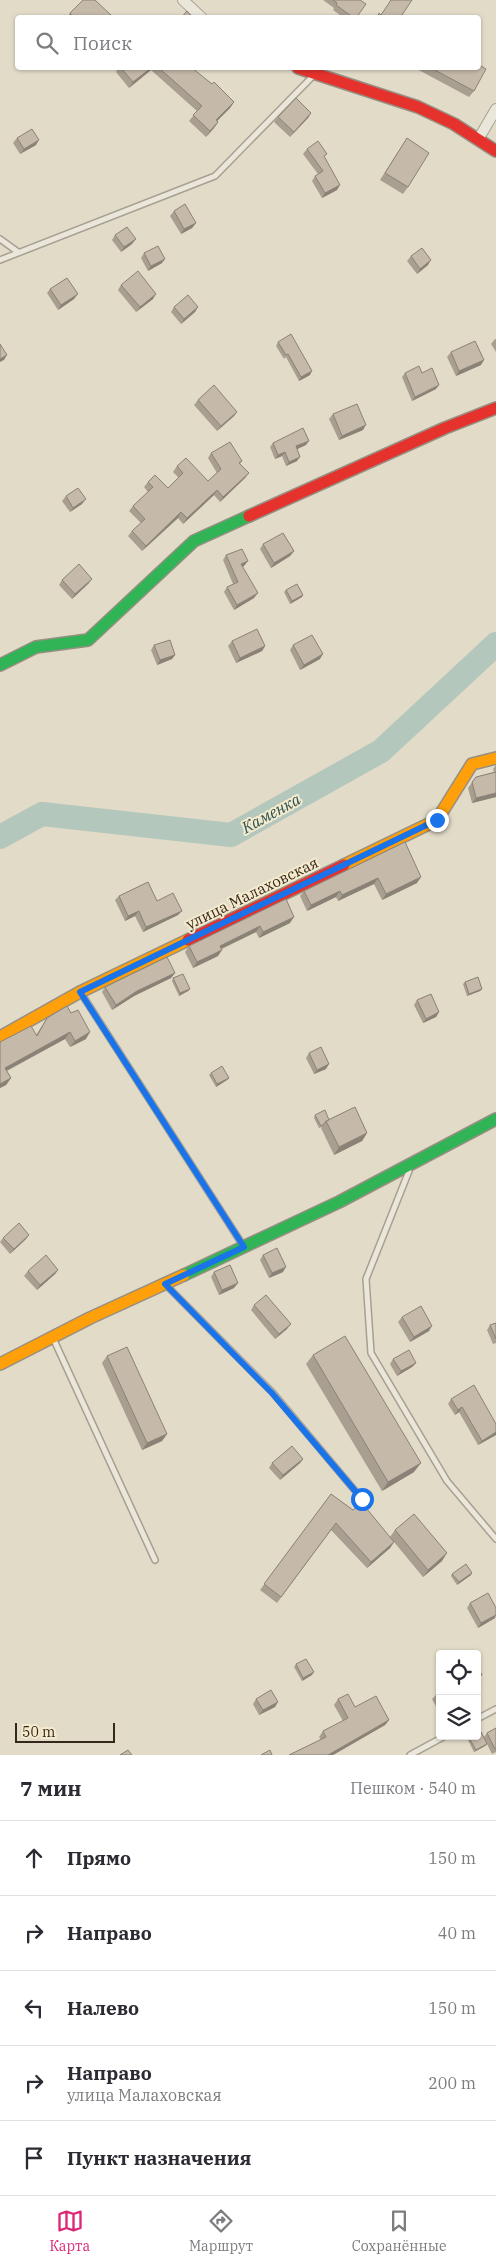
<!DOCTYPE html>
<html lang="ru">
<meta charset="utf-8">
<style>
body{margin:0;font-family:"IBM Plex Serif",serif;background:#f2f2f3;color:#2b2b33}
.controls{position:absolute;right:15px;bottom:15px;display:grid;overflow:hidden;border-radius:5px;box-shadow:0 1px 4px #0004}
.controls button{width:45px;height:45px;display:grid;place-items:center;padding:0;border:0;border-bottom:1px solid #e1e1e2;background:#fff;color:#2b2b33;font:25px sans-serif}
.scale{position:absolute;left:15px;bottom:12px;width:100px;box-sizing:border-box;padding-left:5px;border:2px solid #34281b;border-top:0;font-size:14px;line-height:18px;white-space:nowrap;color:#34281b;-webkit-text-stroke:4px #f5eacd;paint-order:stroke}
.stop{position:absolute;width:15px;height:15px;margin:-11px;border:4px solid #1a73e8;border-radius:50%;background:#fff}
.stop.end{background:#1a73e8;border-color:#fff;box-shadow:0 1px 5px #0008}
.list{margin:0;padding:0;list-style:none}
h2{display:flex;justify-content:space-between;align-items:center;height:65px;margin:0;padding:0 20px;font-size:21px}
h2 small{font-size:16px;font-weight:400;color:#7c7c81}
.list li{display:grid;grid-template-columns:32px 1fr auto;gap:15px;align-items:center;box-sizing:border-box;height:75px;padding:0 20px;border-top:1px solid #e1e1e2}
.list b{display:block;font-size:19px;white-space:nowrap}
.list p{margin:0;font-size:16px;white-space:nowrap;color:#7c7c81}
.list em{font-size:16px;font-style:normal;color:#7c7c81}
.icon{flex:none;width:28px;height:28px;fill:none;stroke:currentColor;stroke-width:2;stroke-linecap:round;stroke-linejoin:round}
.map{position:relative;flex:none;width:496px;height:1755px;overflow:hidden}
.search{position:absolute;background:#fff;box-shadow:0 1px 4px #0004;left:15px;right:15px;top:15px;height:55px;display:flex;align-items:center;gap:12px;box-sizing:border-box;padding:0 18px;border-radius:5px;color:#7c7c81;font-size:19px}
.sheet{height:440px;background:#fff}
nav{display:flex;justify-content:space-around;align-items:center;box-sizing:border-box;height:70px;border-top:1px solid #e1e1e2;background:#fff;font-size:14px;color:#7c7c81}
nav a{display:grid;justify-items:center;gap:2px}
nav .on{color:#db2777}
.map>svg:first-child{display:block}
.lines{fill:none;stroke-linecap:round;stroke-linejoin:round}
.river{stroke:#b4c7bc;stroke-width:24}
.lane-casing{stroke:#a7a092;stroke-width:8}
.street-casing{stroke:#a7a092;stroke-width:12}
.fast-casing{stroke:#968f82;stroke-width:14}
.slow-casing{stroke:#968f82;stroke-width:14}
.jam-casing{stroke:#968f82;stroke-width:14}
.lane{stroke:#eae6da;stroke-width:5}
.street{stroke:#eae6da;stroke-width:10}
.fast{stroke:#30b455;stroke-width:11}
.slow{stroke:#ff9f0a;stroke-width:11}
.jam{stroke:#e5322d;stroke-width:11}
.wall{fill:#a99f91}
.shaded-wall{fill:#8a8276}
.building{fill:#c5b9a9;stroke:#8a8276}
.route{stroke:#1a73e8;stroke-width:6}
.labels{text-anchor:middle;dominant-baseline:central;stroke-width:4;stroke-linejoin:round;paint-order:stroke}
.street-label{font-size:15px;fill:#34281b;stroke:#f5eacd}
.water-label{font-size:16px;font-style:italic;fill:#2a5453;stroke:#f5eacd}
</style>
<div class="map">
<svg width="496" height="1755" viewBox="0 0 496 1755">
<rect width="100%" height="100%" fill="#e2dbc8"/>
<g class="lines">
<path class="river" d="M0 837 42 814 231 835 381 751 496 644"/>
<defs>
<g id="lane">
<path d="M0 239 18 252"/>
<path d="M0 260 215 176 312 77"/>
<path d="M81 993 244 1247"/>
<path d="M409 1171 366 1279 371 1353 447 1481 496 1539"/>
<path d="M167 1286 273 1393 362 1499"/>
<path d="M53 1338 155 1560"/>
<path d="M477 1719 496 1709"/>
<path d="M410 1755 445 1736"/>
</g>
<g id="street">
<path d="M183 0 202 18"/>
<path d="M479 138 496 109"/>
</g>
<g id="fast">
<path d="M0 665 36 647 88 640 194 541 249 516"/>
<path d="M184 1275 339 1202 496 1119"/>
</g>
<g id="slow">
<path d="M344 865 437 820 472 764 496 758"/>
<path d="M0 1037 80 992 188 940"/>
<path d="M0 1364 90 1318 184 1275"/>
</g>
<g id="jam">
<path d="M298 68 418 107 454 124 496 151"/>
<path d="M249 516 445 428 496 408"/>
<path d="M188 940 344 865"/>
</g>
</defs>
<use href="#lane" class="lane-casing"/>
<use href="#street" class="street-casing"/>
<use href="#fast" class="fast-casing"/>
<use href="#slow" class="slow-casing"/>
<use href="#jam" class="jam-casing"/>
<use href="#lane" class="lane"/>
<use href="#street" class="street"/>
<use href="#fast" class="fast"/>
<use href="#slow" class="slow"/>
<use href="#jam" class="jam"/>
</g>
<g class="wall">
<path d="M323 0H360L356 18H344L333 10 334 8Z"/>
<path d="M70 13 114 18H67Z"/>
<path d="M118 68H192L234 102 230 108 217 121 218 122 214 128 206 137 189 121 197 111 151 70 129 88 116 72Z"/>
<path d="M415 68H463L465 69 466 68H478L474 91 469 97Z"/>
<path d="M311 113 308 118 290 137 274 122 278 117Z"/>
<path d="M17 138 36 145 20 154 13 143Z"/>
<path d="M407 138 408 187 403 194 380 180Z"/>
<path d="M307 149 325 158 337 190 322 198 312 181 315 176 318 174 303 154Z"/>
<path d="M174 211 196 223 192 228 181 234 170 216Z"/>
<path d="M115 235 132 244 121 252 112 240Z"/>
<path d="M144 253 162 263 148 271 141 258Z"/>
<path d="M411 256 428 265 417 274 407 261Z"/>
<path d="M121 285 153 299 136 312 118 290Z"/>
<path d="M50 289 74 299 58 310 47 293Z"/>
<path d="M174 307H198L195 312 181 324 171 312Z"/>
<path d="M495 339H496V352L491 344Z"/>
<path d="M278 342 310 375 299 381 286 357 284 359 276 346Z"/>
<path d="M451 352 481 365 456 376 447 357Z"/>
<path d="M405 373H422L436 389 412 401 402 377Z"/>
<path d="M198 400 237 412 234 416 217 431 194 405Z"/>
<path d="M333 414 363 430 339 440 329 419Z"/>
<path d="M273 443 306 445 297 449V461L286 466 282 456 275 459 270 447Z"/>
<path d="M211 453 242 461 240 464 249 473 245 478 220 502 214 495 183 524 178 518 142 551 128 536 132 531 141 523 129 511 133 506 148 492 144 487 148 482 168 488 179 478 173 472 177 466 208 481 217 473 208 458Z"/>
<path d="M66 496 82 504 70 512 62 501Z"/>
<path d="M263 544 294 551 290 556 271 568 260 549Z"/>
<path d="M226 555 244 566 243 567 254 598 234 610 224 592 227 587 233 584 223 560Z"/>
<path d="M62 580 89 583 72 599 59 585Z"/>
<path d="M286 590 303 595 302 597 290 604 284 592Z"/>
<path d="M232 641 265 646 262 651 236 663 228 646Z"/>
<path d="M154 645 175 655 172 659 157 665 151 650Z"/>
<path d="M293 645 320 659 300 670 290 650Z"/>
<path d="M496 765V797L472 803 468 788 476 777 494 772 493 769Z"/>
<path d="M405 842 417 883 382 900 374 884 338 901 336 897 307 911 300 896 304 891Z"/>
<path d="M119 896 157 901 178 915 143 932 135 916 125 921 115 900Z"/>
<path d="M286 899 290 923 259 938 256 932 222 949 218 956 193 968 185 952 189 946Z"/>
<path d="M175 973 171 978 134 996 112 1010 102 992 105 987Z"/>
<path d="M173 978 190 989 188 991 179 996 172 981Z"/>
<path d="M465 982 482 989 480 991 467 996 463 984Z"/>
<path d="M417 1000 439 1012 436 1017 423 1023 414 1005Z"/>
<path d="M47 1018 86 1039 70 1047 65 1039 7 1071 11 1078 6 1085 0 1088V1042L36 1035Z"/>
<path d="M309 1053 326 1069 314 1074 306 1058Z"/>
<path d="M211 1073 229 1078 227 1080 216 1087 209 1075Z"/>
<path d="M315 1115 367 1133 362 1141 334 1155 321 1128 322 1127 319 1128 314 1118Z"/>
<path d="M29 1235 26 1239 10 1254 0 1242 3 1238Z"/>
<path d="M263 1255 283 1272 269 1278 260 1260Z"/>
<path d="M58 1270 55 1274 37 1290 24 1276 28 1271Z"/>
<path d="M214 1272 234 1288 219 1295 211 1277Z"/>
<path d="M254 1305 287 1329 275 1339 251 1310Z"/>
<path d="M402 1317 429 1331 410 1342 398 1322Z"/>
<path d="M496 1323V1343L493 1344 487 1330 490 1325Z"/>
<path d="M313 1355 414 1472 382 1491 306 1364Z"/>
<path d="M107 1356 167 1434 162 1441 142 1450 102 1363Z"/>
<path d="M393 1359 416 1363 412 1367 397 1376 390 1364Z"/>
<path d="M451 1399 496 1424V1435L478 1445 459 1412 455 1415 448 1404Z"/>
<path d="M303 1459 300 1463 280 1480 269 1468 272 1463Z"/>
<path d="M331 1494 390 1537 395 1530 442 1561 423 1577 394 1542 390 1548 367 1568 331 1530 277 1603 260 1590Z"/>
<path d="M452 1574 471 1575 457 1585 451 1576Z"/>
<path d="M470 1603 495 1618 478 1628 467 1608Z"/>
<path d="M296 1664 312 1675 302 1681 294 1667Z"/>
<path d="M440 1693V1709L438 1710 432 1699 436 1695Z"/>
<path d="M256 1699 275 1707 259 1715 253 1704Z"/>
<path d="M338 1699 355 1707 389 1720 385 1725 333 1755H289L321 1740 319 1737 323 1731 343 1721 334 1705Z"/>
<path d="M496 1728V1752L492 1754 487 1744 485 1746 474 1752 468 1740 469 1738 484 1737 487 1733Z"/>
</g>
<g class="shaded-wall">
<path d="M151 68H153L151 70 129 88 133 82Z"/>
<path d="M234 102 230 108 212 126 216 120Z"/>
<path d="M311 113 308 118 290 137 294 132Z"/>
<path d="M218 122 214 128 206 137 210 131Z"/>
<path d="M39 140 36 145 20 154 24 149Z"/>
<path d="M340 185 337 190 322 198 325 193Z"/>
<path d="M196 223 192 228 181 234 184 229Z"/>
<path d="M136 239 132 244 121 252 124 247Z"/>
<path d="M165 259 162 263 148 271 151 266Z"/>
<path d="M431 260 428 265 417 274 420 269Z"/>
<path d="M78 294 74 299 58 310 61 305Z"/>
<path d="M156 294 153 299 136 312 140 307Z"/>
<path d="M198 307 195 312 181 324 184 319Z"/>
<path d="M7 355 4 360 0 362V359Z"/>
<path d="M484 360 481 365 456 376 459 371Z"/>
<path d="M312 371 310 375 299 381 301 377Z"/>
<path d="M439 385 436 389 412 401 415 397Z"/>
<path d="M237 412 234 416 217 431 221 426Z"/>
<path d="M366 425 363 430 339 440 342 436Z"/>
<path d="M309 441 306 445 293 451 296 446Z"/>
<path d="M285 452 282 456 275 459 278 455Z"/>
<path d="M300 457 297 461 286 466 289 462Z"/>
<path d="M249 473 245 478 220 502 223 497Z"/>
<path d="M217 490 214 495 183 524 187 518Z"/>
<path d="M86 499 82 504 70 512 73 508Z"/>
<path d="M181 512 178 518 142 551 146 546Z"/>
<path d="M294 551 290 556 271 568 274 563Z"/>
<path d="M248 561 244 566 238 569 241 564Z"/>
<path d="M92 579 89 583 72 599 75 594Z"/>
<path d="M258 593 254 598 234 610 237 605Z"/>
<path d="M303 595 302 597 290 604 292 601Z"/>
<path d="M265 646 262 651 236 663 240 658Z"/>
<path d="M323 654 320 659 300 670 304 665Z"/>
<path d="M175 655 172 659 157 665 160 660Z"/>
<path d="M496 793V797L472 803 476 798Z"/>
<path d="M421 877 417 883 382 900 386 894Z"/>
<path d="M378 878 374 884 338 901 342 895Z"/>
<path d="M340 891 336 897 307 911 311 905Z"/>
<path d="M139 911 135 916 125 921 128 916Z"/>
<path d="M182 911 178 915 143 932 146 927Z"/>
<path d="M294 917 290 923 259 938 263 932Z"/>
<path d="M260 926 256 932 216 951 220 946Z"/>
<path d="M222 950 218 956 193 968 197 962Z"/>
<path d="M175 973 171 978 134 996 112 1010 116 1005 137 991Z"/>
<path d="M190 989 188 991 179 996 180 993Z"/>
<path d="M482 989 480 991 467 996 469 994Z"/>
<path d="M439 1012 436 1017 423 1023 426 1019Z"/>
<path d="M70 1032 65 1039 0 1074 5 1068Z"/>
<path d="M90 1032 86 1039 70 1047 75 1041Z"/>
<path d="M329 1064 326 1069 314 1074 317 1070Z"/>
<path d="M11 1078 6 1085 0 1088V1084Z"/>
<path d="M229 1078 227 1080 216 1087 217 1084Z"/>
<path d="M367 1133 362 1141 334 1155 339 1147Z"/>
<path d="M29 1235 26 1239 10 1254 14 1249Z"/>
<path d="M286 1267 283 1272 269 1278 272 1273Z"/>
<path d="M58 1270 55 1274 37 1290 40 1285Z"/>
<path d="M238 1283 234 1288 219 1295 222 1290Z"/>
<path d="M291 1324 287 1329 275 1339 279 1334Z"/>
<path d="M432 1326 429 1331 410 1342 414 1337Z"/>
<path d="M416 1363 412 1367 397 1376 401 1371Z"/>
<path d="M462 1407 459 1412 455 1415 458 1410Z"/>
<path d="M496 1432V1435L478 1445 482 1441Z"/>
<path d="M167 1434 162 1441 142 1450 147 1443Z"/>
<path d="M303 1459 300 1463 280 1480 283 1475Z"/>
<path d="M421 1463 414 1472 382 1491 388 1482Z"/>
<path d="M394 1542 390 1548 367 1568 371 1562Z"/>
<path d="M447 1553 442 1561 423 1577 428 1570Z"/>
<path d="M472 1573 471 1575 457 1585 459 1582Z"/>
<path d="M496 1615 495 1618 478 1628 481 1623Z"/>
<path d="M314 1672 312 1675 302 1681 303 1678Z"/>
<path d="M278 1702 275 1707 259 1715 263 1710Z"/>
<path d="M389 1720 385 1725 333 1755H328Z"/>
<path d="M487 1744 485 1746 474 1752 476 1750Z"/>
</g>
<g class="building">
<path d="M83 0H95L114 18H73V17L70 13Z"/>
<path d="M333 0H360L366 4 356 18H354L336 5 337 3Z"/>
<path d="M391 0H412L400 18H377L379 13 381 15Z"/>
<path d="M187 11 193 18H181Z"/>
<path d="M478 64 486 69 474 91 431 68H463L466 69 467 68H478Z"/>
<path d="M121 68H151L133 82Z"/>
<path d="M159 68H192L212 84 214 82 234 102 216 120 218 122 210 131 193 115 202 106Z"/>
<path d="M296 98 311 113 294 132 278 117Z"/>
<path d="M32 129 39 140 24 149 17 138Z"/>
<path d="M407 138 429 153 408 187 385 173Z"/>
<path d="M318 141 327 154 324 156 340 185 325 193 315 176 323 171 307 149Z"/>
<path d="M185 204 196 223 184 229 174 211Z"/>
<path d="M127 227 136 239 124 247 115 235Z"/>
<path d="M158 246 165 259 151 266 144 253Z"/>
<path d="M422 248 431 260 420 269 411 256Z"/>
<path d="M138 271 156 294 140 307 121 285Z"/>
<path d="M67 278 78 294 61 305 50 289Z"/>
<path d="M188 295 198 307 184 319 174 307Z"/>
<path d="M291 334 312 371 301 377 288 354 286 355 278 342Z"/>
<path d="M475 341 484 360 459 371 451 352Z"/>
<path d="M0 344 7 355 0 359Z"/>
<path d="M419 366 422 373 432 368 439 385 415 397 405 373Z"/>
<path d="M214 385 237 412 221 426 198 400Z"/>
<path d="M357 404 366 425 342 436 333 414Z"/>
<path d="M303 428 309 441 296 446 300 457 289 462 285 452 278 455 273 443Z"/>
<path d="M230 442 242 461 239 463 249 473 223 497 217 490 187 518 181 512 146 546 132 531 145 519 133 506 153 487 148 482 155 475 168 488 183 473 177 466 186 458 208 481 221 469 211 453Z"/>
<path d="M78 488 86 499 73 508 66 496Z"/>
<path d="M283 533 294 551 274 563 263 544Z"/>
<path d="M242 549 248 561 241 564 258 593 237 605 227 587 238 582 226 555Z"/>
<path d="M79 564 92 579 75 594 62 580Z"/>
<path d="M297 584 303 595 292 601 286 590Z"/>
<path d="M257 629 265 646 240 658 232 641Z"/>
<path d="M312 635 323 654 304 665 293 645Z"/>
<path d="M170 640 175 655 160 660 154 645Z"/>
<path d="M496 772V793L476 798 472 782 476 777Z"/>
<path d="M405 842 421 877 386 894 378 878 342 895 340 891 311 905 304 891Z"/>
<path d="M148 882 157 901 173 893 182 911 146 927 139 911 128 916 119 896Z"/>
<path d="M286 899 294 917 263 932 260 926 220 946 222 950 197 962 189 946Z"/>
<path d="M167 957 175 973 137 991 116 1005 105 987Z"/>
<path d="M183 974 190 989 180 993 173 978Z"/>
<path d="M478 977 482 989 469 994 465 982Z"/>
<path d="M431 994 439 1012 426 1019 417 1000Z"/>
<path d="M67 1006 71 1013 78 1010 90 1032 75 1041 70 1032 5 1068 11 1078 0 1084V1042L31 1026 37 1036 47 1018Z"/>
<path d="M321 1047 329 1064 317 1070 309 1053Z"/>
<path d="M222 1066 229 1078 217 1084 211 1073Z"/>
<path d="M355 1107 367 1133 339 1147 326 1121Z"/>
<path d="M325 1110 329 1120 326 1121 324 1124 321 1126 315 1115Z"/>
<path d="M19 1223 29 1235 14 1249 3 1238Z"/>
<path d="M277 1248 286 1267 272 1273 263 1255Z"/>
<path d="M46 1255 58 1270 40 1285 28 1271Z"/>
<path d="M230 1265 238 1283 222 1290 214 1272Z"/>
<path d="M266 1295 291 1324 279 1334 254 1305Z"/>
<path d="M421 1306 432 1326 414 1337 402 1317Z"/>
<path d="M496 1323V1339L490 1325Z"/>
<path d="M345 1336 421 1463 388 1482 313 1355Z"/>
<path d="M127 1347 167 1434 147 1443 107 1356Z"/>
<path d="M409 1350 416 1363 401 1371 393 1359Z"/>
<path d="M474 1385 496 1424V1432L482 1441 462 1407 458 1410 451 1399Z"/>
<path d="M292 1446 303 1459 283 1475 272 1463Z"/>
<path d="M331 1494 353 1510 362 1503 394 1542 371 1562 336 1523 281 1597 264 1584Z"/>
<path d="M414 1514 447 1553 428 1570 395 1530Z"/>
<path d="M466 1564 472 1573 459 1582 452 1574Z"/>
<path d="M488 1593 496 1608V1615L481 1623 470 1603Z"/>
<path d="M306 1659 314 1672 303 1678 296 1664Z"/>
<path d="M477 1666 482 1675 477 1677Z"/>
<path d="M271 1690 278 1702 263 1710 256 1699Z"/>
<path d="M440 1693V1702L436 1695Z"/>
<path d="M348 1694 355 1707 376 1696 389 1720 328 1755H289L326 1737 323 1731 348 1718 338 1699Z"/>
<path d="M496 1728V1749H495L487 1733Z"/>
<path d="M481 1732 487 1744 476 1750 469 1738 472 1736H477V1733Z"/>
<path d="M128 1750 132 1755H120Z"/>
<path d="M270 1750 272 1755H261Z"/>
</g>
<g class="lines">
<path class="route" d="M362 1499 272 1393 165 1284 244 1247 80 992 437 820"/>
</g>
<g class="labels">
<g class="street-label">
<text transform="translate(252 893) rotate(-26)">улица Малаховская</text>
</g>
<g class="water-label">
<text transform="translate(271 813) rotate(-29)">Каменка</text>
</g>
</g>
</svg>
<div class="controls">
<button><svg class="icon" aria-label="locate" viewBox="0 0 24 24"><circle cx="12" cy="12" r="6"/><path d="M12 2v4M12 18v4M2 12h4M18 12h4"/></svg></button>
<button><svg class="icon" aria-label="layers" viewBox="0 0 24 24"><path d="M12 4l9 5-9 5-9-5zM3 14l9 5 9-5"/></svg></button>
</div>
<div class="scale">50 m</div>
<div class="stop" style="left:362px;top:1499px"></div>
<div class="stop end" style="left:437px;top:820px"></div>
<div class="search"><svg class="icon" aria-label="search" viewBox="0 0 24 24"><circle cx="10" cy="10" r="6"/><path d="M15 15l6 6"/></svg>Поиск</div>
</div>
<section class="sheet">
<h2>7 мин<small>Пешком · 540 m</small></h2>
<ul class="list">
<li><svg class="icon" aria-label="ahead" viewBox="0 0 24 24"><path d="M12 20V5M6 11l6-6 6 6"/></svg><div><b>Прямо</b></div><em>150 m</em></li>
<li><svg class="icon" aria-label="right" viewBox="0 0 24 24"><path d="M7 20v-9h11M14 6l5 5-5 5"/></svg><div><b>Направо</b></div><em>40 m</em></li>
<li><svg class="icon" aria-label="left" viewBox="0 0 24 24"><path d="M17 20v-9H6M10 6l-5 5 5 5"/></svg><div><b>Налево</b></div><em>150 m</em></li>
<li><svg class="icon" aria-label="right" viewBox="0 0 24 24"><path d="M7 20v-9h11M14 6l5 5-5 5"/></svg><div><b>Направо</b><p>улица Малаховская</p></div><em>200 m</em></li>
<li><svg class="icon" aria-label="arrive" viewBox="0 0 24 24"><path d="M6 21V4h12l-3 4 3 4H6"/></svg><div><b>Пункт назначения</b></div></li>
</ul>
</section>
<nav>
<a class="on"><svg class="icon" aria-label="map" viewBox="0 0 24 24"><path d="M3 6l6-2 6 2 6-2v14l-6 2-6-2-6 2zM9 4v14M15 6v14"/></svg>Карта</a>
<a><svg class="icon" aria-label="directions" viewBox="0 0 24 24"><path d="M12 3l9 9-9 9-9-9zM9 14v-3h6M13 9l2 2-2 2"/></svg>Маршрут</a>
<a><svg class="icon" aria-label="saved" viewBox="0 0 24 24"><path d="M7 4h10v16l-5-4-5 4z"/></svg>Сохранённые</a>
</nav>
